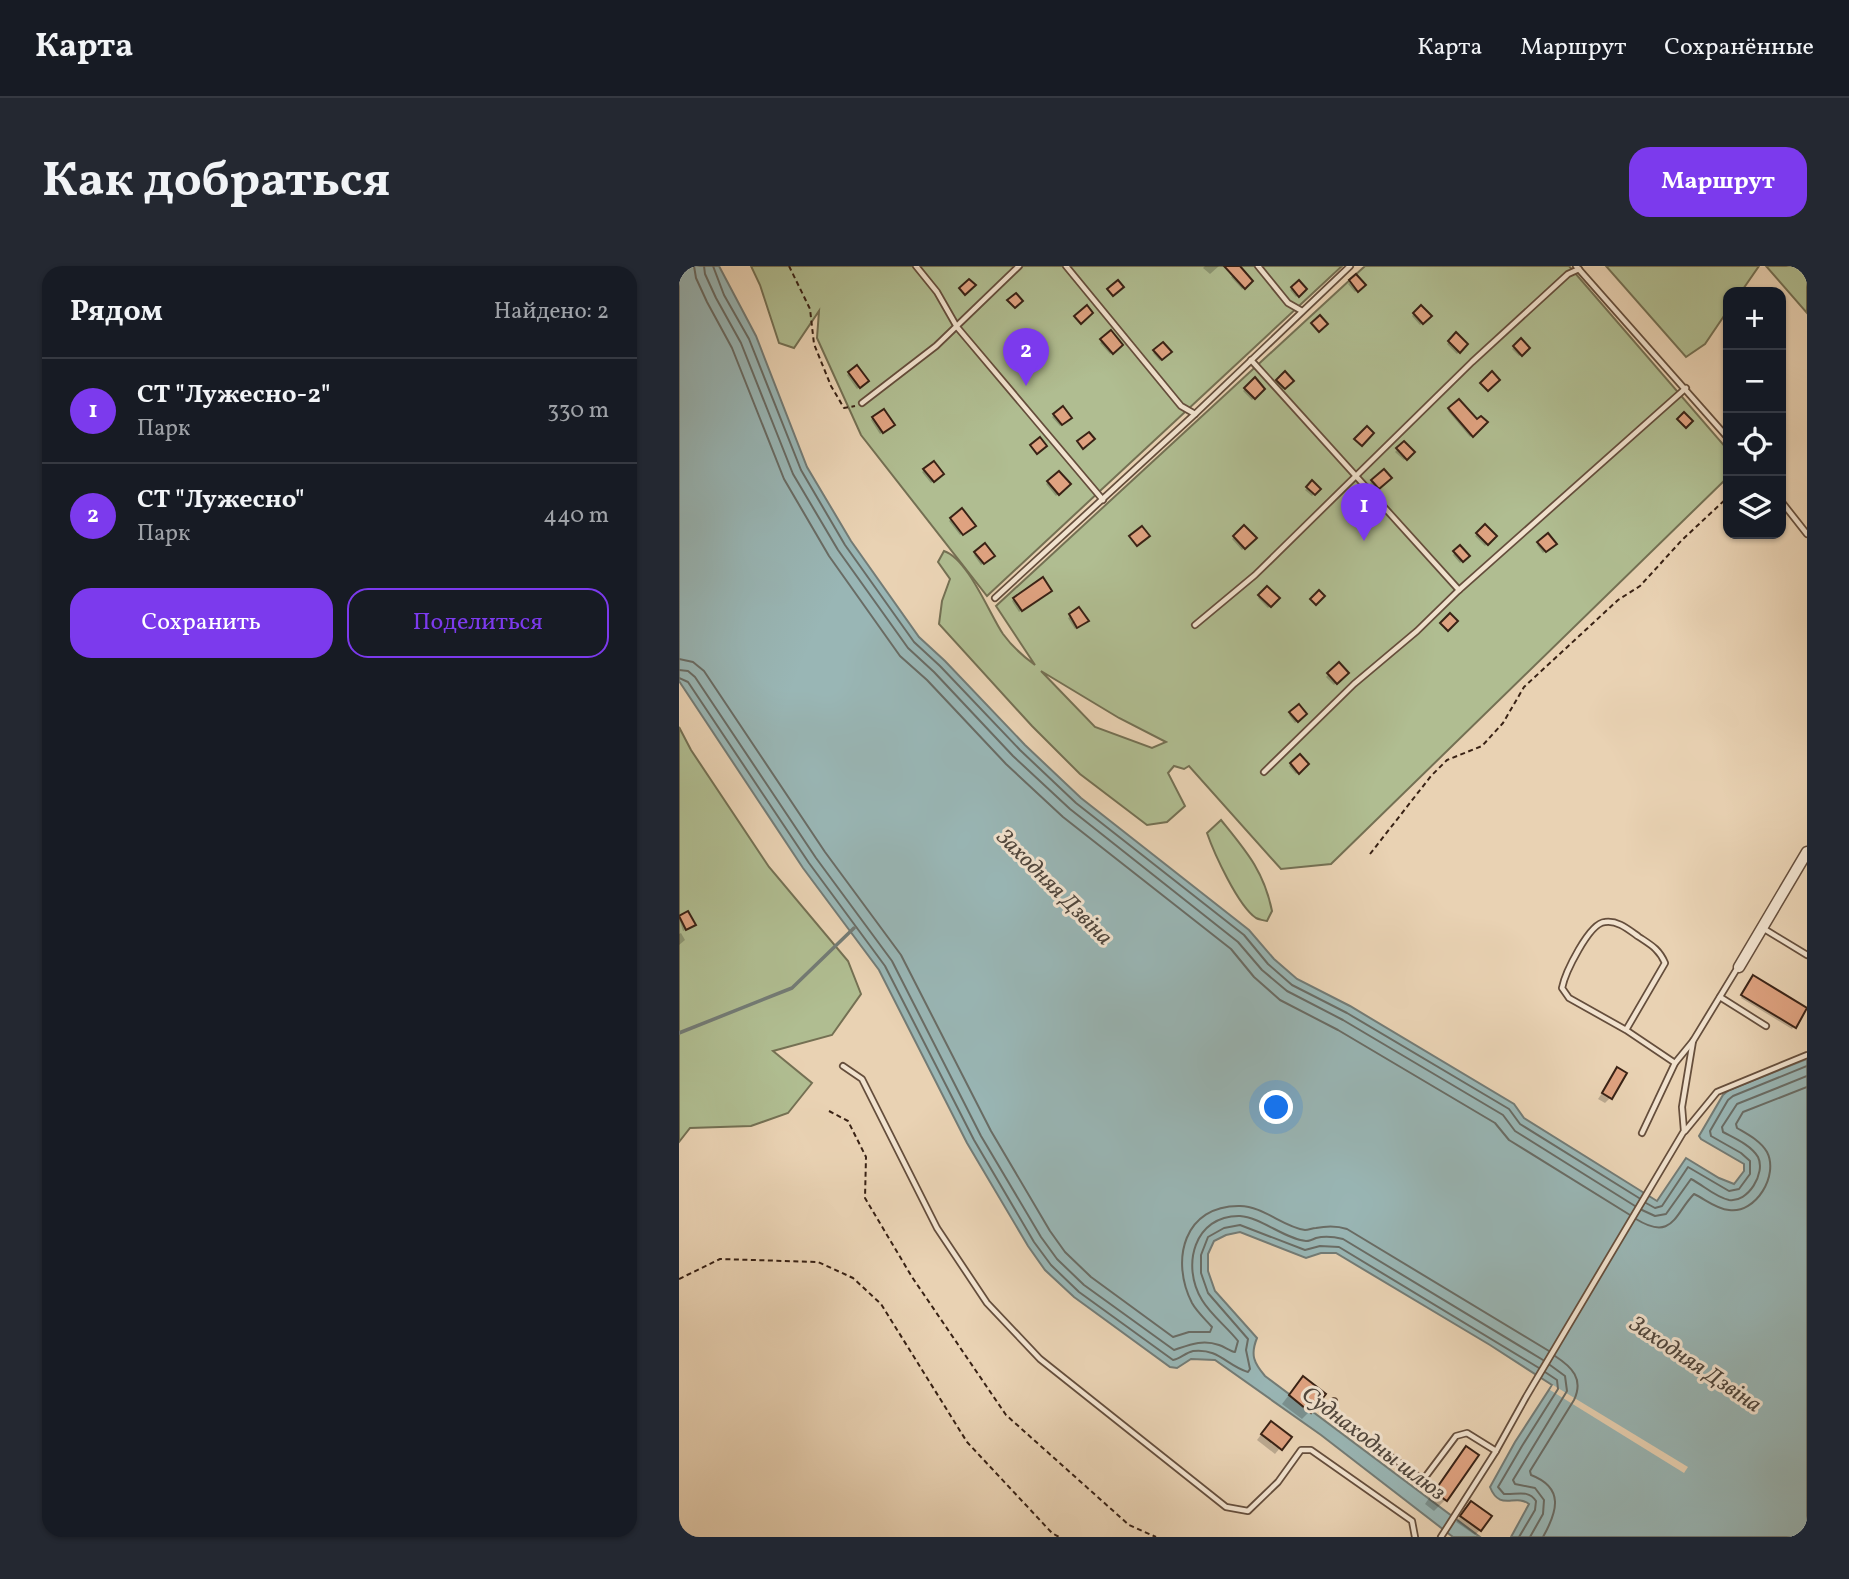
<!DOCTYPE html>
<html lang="ru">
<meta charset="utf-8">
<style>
body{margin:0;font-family:Vollkorn,serif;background:#242831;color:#f1f3f6}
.controls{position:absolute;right:21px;top:21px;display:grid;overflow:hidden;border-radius:14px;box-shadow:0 2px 5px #0004}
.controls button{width:63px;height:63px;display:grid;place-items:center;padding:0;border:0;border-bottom:2px solid #363941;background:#171b24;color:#f1f3f6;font:35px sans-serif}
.you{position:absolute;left:598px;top:842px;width:24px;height:24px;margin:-18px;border:5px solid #fff;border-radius:50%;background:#1a73e8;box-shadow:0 0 0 10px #1a73e833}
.badge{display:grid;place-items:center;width:46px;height:46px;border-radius:50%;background:#7c3aed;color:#fff;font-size:23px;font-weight:700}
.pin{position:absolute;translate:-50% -58px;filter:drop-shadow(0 2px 4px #0008)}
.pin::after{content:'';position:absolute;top:37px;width:24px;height:21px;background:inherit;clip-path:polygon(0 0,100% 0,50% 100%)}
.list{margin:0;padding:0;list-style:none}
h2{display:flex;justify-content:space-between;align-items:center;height:91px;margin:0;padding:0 28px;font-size:30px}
h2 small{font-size:23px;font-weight:400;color:#9ea1a6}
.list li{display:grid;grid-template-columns:46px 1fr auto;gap:21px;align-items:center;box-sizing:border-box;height:105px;padding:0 28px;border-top:2px solid #363941}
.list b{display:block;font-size:26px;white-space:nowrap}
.list p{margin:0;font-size:23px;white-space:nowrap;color:#9ea1a6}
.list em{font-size:23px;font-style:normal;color:#9ea1a6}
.actions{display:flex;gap:14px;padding:21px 28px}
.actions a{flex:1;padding:16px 0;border:2px solid #7c3aed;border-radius:21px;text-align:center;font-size:24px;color:#7c3aed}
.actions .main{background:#7c3aed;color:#fff}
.icon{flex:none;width:38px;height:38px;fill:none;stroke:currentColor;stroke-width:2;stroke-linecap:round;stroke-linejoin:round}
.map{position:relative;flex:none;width:1128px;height:1271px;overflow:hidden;border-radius:21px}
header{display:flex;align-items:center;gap:42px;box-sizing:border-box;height:98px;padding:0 35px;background:#171b24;border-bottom:2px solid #363941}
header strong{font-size:33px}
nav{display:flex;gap:38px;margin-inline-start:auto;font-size:24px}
.intro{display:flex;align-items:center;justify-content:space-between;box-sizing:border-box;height:168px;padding:0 42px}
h1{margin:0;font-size:49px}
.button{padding:18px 32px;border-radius:21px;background:#7c3aed;color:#fff;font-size:24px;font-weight:700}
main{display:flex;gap:42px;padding:0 42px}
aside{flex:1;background:#171b24;border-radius:21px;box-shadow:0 2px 5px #0004}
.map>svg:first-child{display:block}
.green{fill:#b0bd91;stroke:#747053;stroke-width:2;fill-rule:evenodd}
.water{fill:#99b6b5;stroke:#737b75;stroke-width:2}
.pier{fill:#e9d2b3}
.shadow{fill:#0003}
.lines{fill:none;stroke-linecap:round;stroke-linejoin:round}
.shore{stroke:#696c65;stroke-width:2}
.stream{stroke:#737b75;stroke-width:3.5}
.building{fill:#dfa280;stroke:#392215;stroke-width:2}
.lane-casing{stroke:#654e3c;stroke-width:8}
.street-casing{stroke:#654e3c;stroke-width:13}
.path{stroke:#392215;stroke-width:2;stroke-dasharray:5 3.5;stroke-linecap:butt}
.lane{stroke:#f1e2ce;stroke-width:4.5}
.street{stroke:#f1e2ce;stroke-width:10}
.labels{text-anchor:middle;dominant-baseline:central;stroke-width:6;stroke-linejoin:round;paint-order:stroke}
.water-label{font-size:23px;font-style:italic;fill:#51473d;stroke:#f1e2ce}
</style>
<header>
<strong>Карта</strong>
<nav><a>Карта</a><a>Маршрут</a><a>Сохранённые</a></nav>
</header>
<div class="intro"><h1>Как добраться</h1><a class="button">Маршрут</a></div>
<main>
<aside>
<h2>Рядом<small>Найдено: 2</small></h2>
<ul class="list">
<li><span class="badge">1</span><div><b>СТ &quot;Лужесно-2&quot;</b><p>Парк</p></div><em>330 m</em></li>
<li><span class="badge">2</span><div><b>СТ &quot;Лужесно&quot;</b><p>Парк</p></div><em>440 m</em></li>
</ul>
<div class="actions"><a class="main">Сохранить</a><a>Поделиться</a></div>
</aside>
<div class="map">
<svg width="1128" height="1271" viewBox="0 0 1128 1271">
<rect width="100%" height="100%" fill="#e9d2b3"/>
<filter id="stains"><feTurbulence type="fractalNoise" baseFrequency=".00286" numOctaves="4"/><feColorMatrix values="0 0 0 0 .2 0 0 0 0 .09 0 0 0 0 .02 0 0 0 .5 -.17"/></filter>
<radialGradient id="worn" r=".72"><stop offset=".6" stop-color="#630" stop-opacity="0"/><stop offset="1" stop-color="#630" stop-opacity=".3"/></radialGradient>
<g class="green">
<path d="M72 0H663L308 330 182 169 138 72 140 45 115 82 100 77 81 19Z"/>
<path d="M686 0H890L1049 184V211L652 598 602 603 510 500 505 503 495 500 489 507 506 540 488 556 468 559 401 508 353 460 260 358 263 335 271 313 259 296 265 285C289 293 310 347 324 368 332 379 345 391 356 399L317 340ZM362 405 440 452 487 476 473 482 416 461Z"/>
<path d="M927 0H1080L1062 26H1049V44L1026 78 1007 91Z"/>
<path d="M1087 0H1128V47Z"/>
<path d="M0 461 12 484 90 601 169 695 182 728 153 769 94 785 133 817 109 847 72 860 11 862 0 876Z"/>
<path d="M542 554C567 585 585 605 593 645L588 655C586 655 579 653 577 652 559 640 535 587 528 567Z"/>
</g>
<path class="water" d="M0 0H40L77 70 128 201 172 275 240 371 266 395 346 479 402 532 570 664 595 693 618 713 671 740 835 838 845 852 978 935 1007 892 1040 912 1055 918 1065 905V898L1022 873 1020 870 1044 829 1050 824 1128 793V1271H832L850 1238C836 1227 821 1246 811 1221L836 1176 873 1119 811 1079 657 987H642L627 992 561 966 547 969 535 975 529 988V1005L536 1025 578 1072C571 1089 575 1097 586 1110L801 1271H774L642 1169 536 1094 512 1093 498 1102 491 1101 395 1031 366 1004 349 980 288 877 200 704 124 602 0 415Z"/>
<path class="pier" d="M874 1119 1009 1201 1005 1207 871 1124Z"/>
<g class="shadow">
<path d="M526 0H540L531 8 524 2Z"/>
<path d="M561 3 572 15 563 23 552 11Z"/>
<path d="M677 10 684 19 676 26 669 18Z"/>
<path d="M620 17 626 23 617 31 611 24Z"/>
<path d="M742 41 750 50 741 59 733 50Z"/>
<path d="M432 67 442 78 431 88 421 77Z"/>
<path d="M777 69 787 78 778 88 768 78Z"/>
<path d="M842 75 849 82 840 90 833 83Z"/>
<path d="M484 78 491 86 481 95 474 87Z"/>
<path d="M177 101 188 115 178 123 168 109Z"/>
<path d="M606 108 613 115 603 124 596 117Z"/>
<path d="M576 114 584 123 573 134 564 125Z"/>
<path d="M779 135 798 156H806L791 171 769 145Z"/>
<path d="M384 142 391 152 381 160 373 151Z"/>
<path d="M194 152 212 161 201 168 192 154Z"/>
<path d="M725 177 733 186 725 194 716 186Z"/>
<path d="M255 197 263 207 252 217 243 206Z"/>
<path d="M705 205 711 212 697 224 691 217Z"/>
<path d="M380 207 389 218 377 230 367 218Z"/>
<path d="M633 217 639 223 633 230 626 224Z"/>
<path d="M283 245 294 259 281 269 270 255Z"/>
<path d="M565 261 576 272 563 284 553 273Z"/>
<path d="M806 261 815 270 806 280 796 270Z"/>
<path d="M869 270 875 278 864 287 858 279Z"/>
<path d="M306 280 314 289 302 299 295 289Z"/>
<path d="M781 281 788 289 781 297 774 289Z"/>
<path d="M588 322 599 332 589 342 579 332Z"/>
<path d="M369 326 340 346 333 335 335 333Z"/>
<path d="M400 344 405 357 396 363 389 352Z"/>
<path d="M660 398 668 407 655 419 647 411Z"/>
<path d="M620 441 626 448 616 457 610 449Z"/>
<path d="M621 491 628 498 617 508 610 500Z"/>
<path d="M9 648 13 661 4 665 0 652Z"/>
<path d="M2 667 6 674 0 679V668Z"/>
<path d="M1073 713 1126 743 1113 763 1062 732Z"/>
<path d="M939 803 931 832 926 837 919 833Z"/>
<path d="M616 1121 631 1145 623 1153 603 1138Z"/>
<path d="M587 1162 610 1171 596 1188 578 1174Z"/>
<path d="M788 1183 766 1234 755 1245 746 1238 776 1194Z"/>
<path d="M787 1242 801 1264 796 1269 777 1256Z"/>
</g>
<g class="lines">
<g class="shore">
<path d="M15 0 17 12 28 36 53 82 105 213 150 290 221 390 248 414 327 498 384 551 552 683 575 711 601 734 659 764 816 857 830 874 951 949"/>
<path d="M25 0 26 8 37 32 62 77 114 208 159 284 229 382 255 406 334 490 391 543 559 676 583 704 608 725 664 754 824 849 836 865 956 940"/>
<path d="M34 0 45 29 70 73 122 204 166 279 235 376 261 400 341 484 397 537 565 669 589 698 613 719 668 747 830 843 841 858 960 932"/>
<path d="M0 393 14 396 25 405 146 586 222 689 312 865 371 965 386 986 412 1011 494 1071 510 1066H531L533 1061C527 1054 518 1046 513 1037 491 994 505 939 561 940 584 940 604 961 626 964 630 964 633 962 637 962 647 960 659 960 668 963L870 1085"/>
<path d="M0 404 9 405 16 411 137 592 213 695 302 870 362 971 378 993 405 1019 495 1084C510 1079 523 1073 540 1079 546 1081 551 1085 556 1086L559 1075C548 1061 532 1049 523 1034 502 1000 515 949 561 950 581 951 608 974 627 975 629 975 635 973 637 972 645 970 656 971 664 973L864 1094"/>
<path d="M0 412 9 416 130 597 206 700 295 874 355 976 372 999 400 1026 494 1094C501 1093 506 1087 514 1085 540 1082 548 1100 569 1106L571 1103 567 1084 569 1073 529 1027 522 1007V989L529 971 545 962 561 959 626 984 641 980 660 981 860 1102"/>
<path d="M967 937 976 942 983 940 1009 901 1050 925 1060 923 1071 908V895L1062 887 1032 870 1031 865 1049 834 1054 830 1128 800"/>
<path d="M963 944 976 950 987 948 1012 913C1024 919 1036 931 1050 934 1069 937 1087 907 1079 891 1072 879 1055 872 1044 866L1043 861 1058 838 1128 810"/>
<path d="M957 953C994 976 996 947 1015 928 1026 933 1037 943 1050 944 1077 948 1100 909 1088 886 1082 875 1068 868 1058 862L1057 858 1064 846 1128 821"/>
<path d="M840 1271 856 1244 857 1235C849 1223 837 1229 825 1228L819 1221 843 1180 879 1123 878 1114 866 1106"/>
<path d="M851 1271 864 1248 865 1234 856 1222 836 1218 834 1214 888 1125 886 1110 871 1099"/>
<path d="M864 1271C878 1246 886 1222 852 1209L851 1205 895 1134C905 1113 893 1101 876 1090"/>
</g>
<path class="stream" d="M0 767 113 722 175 662"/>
</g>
<g class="building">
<path d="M545 0H561L574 15 566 23Z"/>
<path d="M677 8 687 19 679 26 670 14Z"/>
<path d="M290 13 297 19 286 29 280 22Z"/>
<path d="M439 14 445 21 434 30 428 23Z"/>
<path d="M620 14 628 23 620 31 612 21Z"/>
<path d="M337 27 344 35 336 42 328 34Z"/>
<path d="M408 39 414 47 402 58 395 50Z"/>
<path d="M742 39 753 50 744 58 734 47Z"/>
<path d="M641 49 649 58 640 66 632 57Z"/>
<path d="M432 64 444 79 434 88 421 73Z"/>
<path d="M777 66 789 78 781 87 769 75Z"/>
<path d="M842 72 851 82 843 90 834 80Z"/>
<path d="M484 76 493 86 483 94 474 84Z"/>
<path d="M178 99 190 115 181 122 169 106Z"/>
<path d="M606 105 615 115 606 123 597 114Z"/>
<path d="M813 105 821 114 809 125 801 117Z"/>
<path d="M576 111 586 123 576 133 565 122Z"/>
<path d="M780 133 798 153 802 150 809 156 794 171 769 142Z"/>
<path d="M384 140 393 152 383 159 374 148Z"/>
<path d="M205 143 216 159 204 167 193 151Z"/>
<path d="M1005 146 1014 155 1007 162 998 153Z"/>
<path d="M688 160 695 167 683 180 675 173Z"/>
<path d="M410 166 416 173 404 183 398 175Z"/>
<path d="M361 171 368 180 358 188 351 179Z"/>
<path d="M725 175 736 186 728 194 717 182Z"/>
<path d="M255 195 265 208 255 216 244 203Z"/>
<path d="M705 203 713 212 700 223 692 214Z"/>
<path d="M380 205 392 218 380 229 368 215Z"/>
<path d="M633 214 642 223 636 229 627 221Z"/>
<path d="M283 242 297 260 284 269 271 252Z"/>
<path d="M806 258 818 270 809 279 797 267Z"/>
<path d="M565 259 578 272 566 283 554 270Z"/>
<path d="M463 260 471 270 458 280 450 270Z"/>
<path d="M869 267 878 278 867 286 858 276Z"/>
<path d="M306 277 316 290 305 298 295 286Z"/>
<path d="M781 279 791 290 784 296 774 285Z"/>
<path d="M364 311 373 325 343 345 334 332Z"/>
<path d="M588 320 601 332 592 341 579 329Z"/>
<path d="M640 324 646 330 637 339 631 333Z"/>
<path d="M400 341 410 355 398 362 390 348Z"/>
<path d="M771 347 779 355 769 365 761 357Z"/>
<path d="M660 396 670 407 658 418 648 407Z"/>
<path d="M620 438 628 448 619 456 610 446Z"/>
<path d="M621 488 630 498 620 508 611 497Z"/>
<path d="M9 645 17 659 7 664 0 650Z"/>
<path d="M1074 709 1128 742 1117 762 1062 729Z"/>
<path d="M938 801 948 807 933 833 923 827Z"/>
<path d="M624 1110 647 1128 632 1147 610 1129Z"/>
<path d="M592 1155 613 1171 603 1184 582 1168Z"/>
<path d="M787 1180 800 1189 768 1235 755 1226Z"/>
<path d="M792 1235 813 1250 802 1265 781 1250Z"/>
</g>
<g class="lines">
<defs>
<g id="lane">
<path d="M237 0 258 26 278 61 424 234"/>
<path d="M387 0 502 140 516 148"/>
<path d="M579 0 609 37 623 45"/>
<path d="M897 0 1049 172"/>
<path d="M572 94 780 324"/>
<path d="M183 137 257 80 340 0"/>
<path d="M1102 235 1128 268"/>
<path d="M316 332 516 148 671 0"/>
<path d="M516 359 576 309 793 96 889 8 900 3"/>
<path d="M585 506 675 418 738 365 780 324 1007 122"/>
<path d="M1082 661 1128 689"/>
<path d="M1041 731 1087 760"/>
<path d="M947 764 986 697C980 683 972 679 960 671 950 664 939 654 926 656 910 657 886 707 883 722L890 732 947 764 996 797"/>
<path d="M164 800 183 813 258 962 308 1037 361 1093 547 1241 569 1245 599 1216 622 1184H632L733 1255 736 1271"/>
<path d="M1006 865 1038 826 1128 789"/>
<path d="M963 867 996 797 1014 775 1059 701"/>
<path d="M655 1135 651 1146 744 1214 777 1170 788 1167 817 1185"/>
<path d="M762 1271 817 1185 847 1131 1005 865 1003 841 1014 775"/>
</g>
<path id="street" d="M1060 701 1128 586"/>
</defs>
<use href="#lane" class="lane-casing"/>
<use href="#street" class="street-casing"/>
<g class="path">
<path d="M110 0 131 43 135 78 152 120 165 142 176 140"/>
<path d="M691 588 752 510 768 494 803 480 824 457 845 421 939 334 961 320 1003 274 1049 231"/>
<path d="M150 845 169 855 187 891 186 932 233 1011 327 1149 450 1259 477 1271"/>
<path d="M0 1013 41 993 139 996 174 1012 202 1038 288 1176 373 1267 380 1271"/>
</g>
<use href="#lane" class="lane"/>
<use href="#street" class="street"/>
</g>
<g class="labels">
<g class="water-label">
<text transform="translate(375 622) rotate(45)">Заходняя Дзвіна</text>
<text transform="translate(1016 1099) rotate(34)">Заходняя Дзвіна</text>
<text transform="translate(694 1178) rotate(37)">Суднаходны шлюз</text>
</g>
</g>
<rect width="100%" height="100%" filter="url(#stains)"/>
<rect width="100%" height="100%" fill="url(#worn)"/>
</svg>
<div class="controls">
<button>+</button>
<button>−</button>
<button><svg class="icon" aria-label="locate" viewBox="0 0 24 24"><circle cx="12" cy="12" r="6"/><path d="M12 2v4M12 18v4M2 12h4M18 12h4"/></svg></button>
<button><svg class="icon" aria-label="layers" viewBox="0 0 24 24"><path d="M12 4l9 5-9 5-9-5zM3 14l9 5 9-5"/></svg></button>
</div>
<div class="you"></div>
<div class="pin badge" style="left:685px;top:275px">1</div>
<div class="pin badge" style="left:347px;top:120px">2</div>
</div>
</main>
